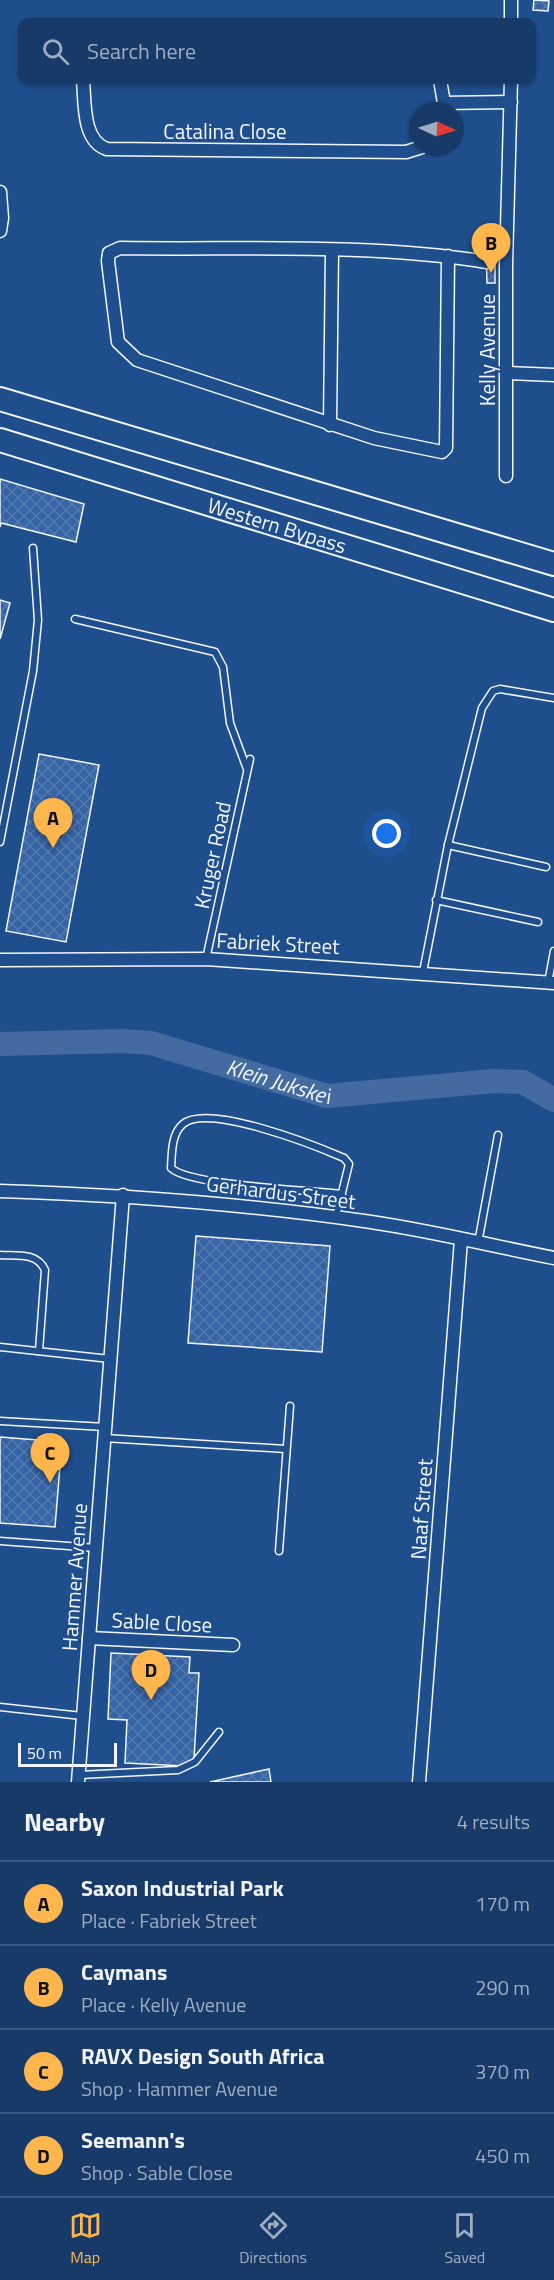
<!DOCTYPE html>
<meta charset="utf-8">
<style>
body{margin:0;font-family:"Titillium Web",sans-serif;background:#244571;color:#f1f3f6}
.compass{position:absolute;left:410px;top:102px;width:54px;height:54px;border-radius:50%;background:#173a69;box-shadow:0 2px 4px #0004;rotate:94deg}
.scale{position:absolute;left:18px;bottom:15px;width:99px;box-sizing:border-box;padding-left:6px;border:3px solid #f2f6ff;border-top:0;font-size:16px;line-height:21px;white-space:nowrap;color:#f2f6ff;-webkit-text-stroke:4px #1f4e8c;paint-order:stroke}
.you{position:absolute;left:387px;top:834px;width:21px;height:21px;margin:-15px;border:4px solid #fff;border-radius:50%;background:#1a73e8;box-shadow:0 0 0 9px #1a73e833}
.badge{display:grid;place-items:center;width:39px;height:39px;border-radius:50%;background:#ffb74d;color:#111;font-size:20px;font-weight:700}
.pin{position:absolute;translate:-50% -50px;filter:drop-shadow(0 2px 3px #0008)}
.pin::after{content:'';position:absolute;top:32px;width:21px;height:18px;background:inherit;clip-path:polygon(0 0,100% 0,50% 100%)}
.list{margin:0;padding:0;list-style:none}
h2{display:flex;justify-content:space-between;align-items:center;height:78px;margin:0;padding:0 24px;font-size:26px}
h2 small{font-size:20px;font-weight:400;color:#9eadc0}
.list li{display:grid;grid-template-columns:39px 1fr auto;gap:18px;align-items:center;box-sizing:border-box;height:84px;padding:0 24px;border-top:2px solid #36547d}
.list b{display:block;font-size:22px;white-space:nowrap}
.list p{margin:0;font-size:20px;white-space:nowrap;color:#9eadc0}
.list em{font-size:20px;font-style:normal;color:#9eadc0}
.icon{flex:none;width:33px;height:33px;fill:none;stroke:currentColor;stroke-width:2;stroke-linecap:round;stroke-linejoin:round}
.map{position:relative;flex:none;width:554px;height:1782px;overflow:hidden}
.search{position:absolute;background:#173a69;box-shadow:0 2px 4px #0004;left:18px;right:18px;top:18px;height:66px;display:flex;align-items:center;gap:15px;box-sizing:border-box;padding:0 21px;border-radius:12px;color:#9eadc0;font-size:22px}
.sheet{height:414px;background:#173a69}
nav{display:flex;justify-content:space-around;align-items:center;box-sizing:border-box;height:84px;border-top:2px solid #36547d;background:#173a69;font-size:16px;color:#9eadc0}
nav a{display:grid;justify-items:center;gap:3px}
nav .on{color:#ffb74d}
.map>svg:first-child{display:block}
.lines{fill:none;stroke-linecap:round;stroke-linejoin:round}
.river{stroke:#446ba0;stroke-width:24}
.building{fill:url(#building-cross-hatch);stroke:#f2f6ff;stroke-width:1.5}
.lane-casing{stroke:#f2f6ff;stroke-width:9}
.street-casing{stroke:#f2f6ff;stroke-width:15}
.highway-casing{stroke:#f2f6ff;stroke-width:26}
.lane{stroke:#1f4e8c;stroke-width:6}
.street{stroke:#1f4e8c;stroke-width:12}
.highway{stroke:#1f4e8c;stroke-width:22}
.labels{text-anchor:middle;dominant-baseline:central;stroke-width:4.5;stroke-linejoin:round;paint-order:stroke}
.street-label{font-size:21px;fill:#f2f6ff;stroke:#1f4e8c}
.water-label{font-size:22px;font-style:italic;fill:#f2f6ff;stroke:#1f4e8c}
</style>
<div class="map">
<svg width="554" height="1782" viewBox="0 0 554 1782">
<defs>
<pattern id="building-cross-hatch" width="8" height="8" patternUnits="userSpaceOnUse" patternTransform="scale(1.5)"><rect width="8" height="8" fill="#3563a3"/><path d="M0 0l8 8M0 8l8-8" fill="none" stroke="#537ab1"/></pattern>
</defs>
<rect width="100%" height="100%" fill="#1f4e8c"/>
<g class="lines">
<path class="river" id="s1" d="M0 1044 123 1041 151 1043 327 1096 494 1081 523 1082 554 1100"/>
</g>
<g class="building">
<path d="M534 0 549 1 548 11 533 10Z"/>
<path d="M486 248H495V283H487Z"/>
<path d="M0 479 84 504 76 542 1 523 0 527Z"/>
<path d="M0 600 10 603 0 639Z"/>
<path d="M39 754 99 765 66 942 6 931Z"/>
<path d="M196 1236 330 1246 322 1352 188 1343Z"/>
<path d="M0 1437 62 1442 55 1527 0 1523Z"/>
<path d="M111 1653 190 1657 189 1673H199L194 1759 185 1766 125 1763 127 1720 108 1719Z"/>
<path d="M269 1769 271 1782H210Z"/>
</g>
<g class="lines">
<defs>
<g id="lane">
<path d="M75 619 215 652 223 667 230 723 247 769"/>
<path d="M0 842 33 671 38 620 33 548"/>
<path d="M448 845 546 867"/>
<path d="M436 900 538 922"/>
<path d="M206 959 250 759"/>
<path d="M423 972 448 845 482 708 493 691 500 689 554 698"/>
<path d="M548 983 554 951"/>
<path d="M336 1217 349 1164 344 1158C314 1145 208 1103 183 1124 171 1134 172 1154 171 1168 190 1186 310 1190 342 1194"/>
<path d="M478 1243 498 1135"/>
<path d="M0 1255C17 1256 37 1252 45 1270L39 1351"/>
<path d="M0 1347 110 1359"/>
<path d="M0 1421 105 1427"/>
<path d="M104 1438 286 1449"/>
<path d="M0 1541 96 1548"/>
<path d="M279 1551 290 1406"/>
<path d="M0 1707 82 1716"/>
<path d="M79 1775 178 1770 195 1762 219 1732"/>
</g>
<g id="street">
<path d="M511 0V22"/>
<path d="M83 80C85 102 82 141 107 149L406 152 422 147"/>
<path d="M440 80 444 103 442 111"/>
<path d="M444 103 511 102"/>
<path d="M0 192 2 218 0 231"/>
<path d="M448 256 446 448 442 452 374 438 137 360 118 342 108 261 109 253 120 248C241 250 366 243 487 262"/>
<path d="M507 373 554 375"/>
<path d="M330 425 332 250"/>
<path d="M506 476V265L511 80"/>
<path d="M0 960 206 959 554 983"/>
<path d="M0 1191C125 1195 248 1204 371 1222 432 1231 493 1246 554 1258"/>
<path d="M89 1638 233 1645"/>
<path d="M78 1782 123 1195"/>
<path d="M419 1782 461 1240"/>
</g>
<g id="highway">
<path d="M0 399 554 564"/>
<path id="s2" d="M0 440 554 610"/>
</g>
</defs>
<use href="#lane" class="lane-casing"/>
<use href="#street" class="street-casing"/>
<use href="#highway" class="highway-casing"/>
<use href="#lane" class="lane"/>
<use href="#street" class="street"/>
<use href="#highway" class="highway"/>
</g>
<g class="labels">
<g class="street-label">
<text x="225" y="131">Catalina Close</text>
<text transform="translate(487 350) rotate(-90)">Kelly Avenue</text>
<text stroke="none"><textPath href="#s2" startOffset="290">Western Bypass</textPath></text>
<text transform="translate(212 855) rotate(-78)">Kruger Road</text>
<text transform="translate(278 943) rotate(3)">Fabriek Street</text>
<text transform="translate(281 1192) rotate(7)">Gerhardus Street</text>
<text transform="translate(421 1509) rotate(-86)">Naaf Street</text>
<text transform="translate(74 1577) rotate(-86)">Hammer Avenue</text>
<text transform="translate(162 1622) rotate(3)">Sable Close</text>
</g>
<g class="water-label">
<text stroke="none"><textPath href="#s1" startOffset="284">Klein Jukskei</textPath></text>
</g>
</g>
</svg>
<svg class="compass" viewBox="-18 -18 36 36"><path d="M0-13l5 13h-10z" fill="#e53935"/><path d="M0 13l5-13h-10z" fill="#9eadc0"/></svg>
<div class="scale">50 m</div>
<div class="you"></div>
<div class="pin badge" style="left:53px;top:848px">A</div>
<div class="pin badge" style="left:491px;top:273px">B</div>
<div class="pin badge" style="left:50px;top:1483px">C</div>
<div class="pin badge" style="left:151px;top:1700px">D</div>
<div class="search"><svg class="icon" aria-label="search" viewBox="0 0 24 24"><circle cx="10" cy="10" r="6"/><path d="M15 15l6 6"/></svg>Search here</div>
</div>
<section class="sheet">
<h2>Nearby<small>4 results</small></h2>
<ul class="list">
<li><span class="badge">A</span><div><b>Saxon Industrial Park</b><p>Place · Fabriek Street</p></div><em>170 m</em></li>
<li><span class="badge">B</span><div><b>Caymans</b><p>Place · Kelly Avenue</p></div><em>290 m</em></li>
<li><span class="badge">C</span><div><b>RAVX Design South Africa</b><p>Shop · Hammer Avenue</p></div><em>370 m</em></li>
<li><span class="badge">D</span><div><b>Seemann's</b><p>Shop · Sable Close</p></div><em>450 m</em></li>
</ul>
</section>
<nav>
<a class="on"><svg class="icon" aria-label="map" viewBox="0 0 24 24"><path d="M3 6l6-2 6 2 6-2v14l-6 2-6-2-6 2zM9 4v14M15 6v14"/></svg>Map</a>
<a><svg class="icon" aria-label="directions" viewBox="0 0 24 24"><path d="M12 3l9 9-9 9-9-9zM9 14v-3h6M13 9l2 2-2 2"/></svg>Directions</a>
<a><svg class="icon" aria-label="saved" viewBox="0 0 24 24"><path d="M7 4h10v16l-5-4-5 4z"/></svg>Saved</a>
</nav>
